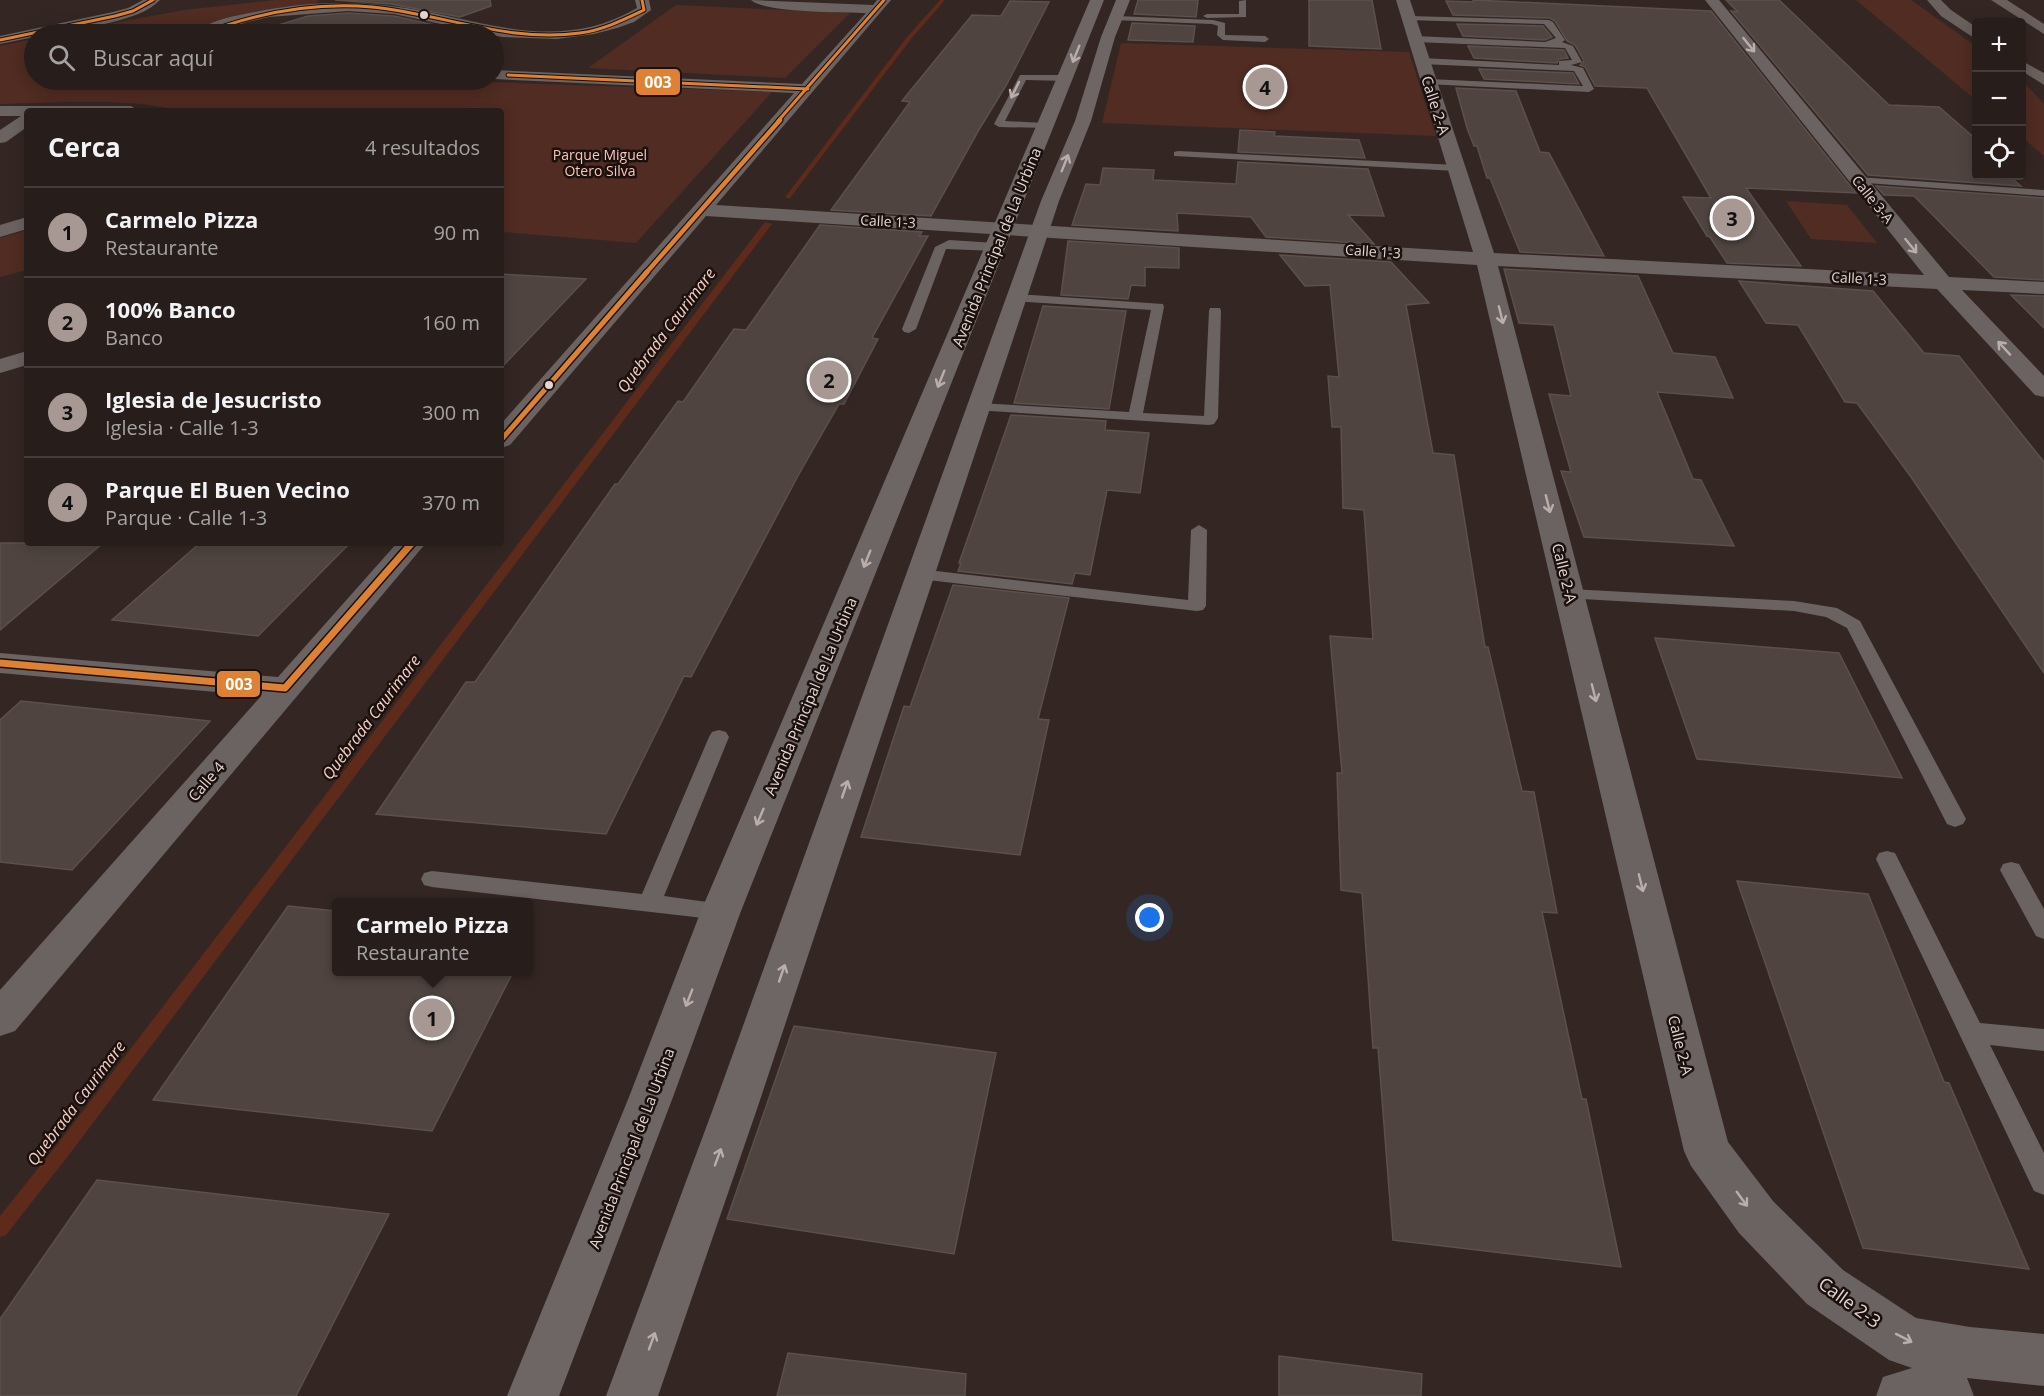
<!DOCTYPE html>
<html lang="es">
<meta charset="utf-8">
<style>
body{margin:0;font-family:"Open Sans",sans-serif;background:#332a27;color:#f1f3f6}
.controls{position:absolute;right:18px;top:18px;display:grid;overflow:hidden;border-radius:6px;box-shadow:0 3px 15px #0003}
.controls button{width:54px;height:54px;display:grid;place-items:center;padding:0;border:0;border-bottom:2px solid #433b39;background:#271d1a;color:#f1f3f6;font:30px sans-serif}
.you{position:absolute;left:1150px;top:918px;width:21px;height:21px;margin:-15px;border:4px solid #fff;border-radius:50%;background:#1a73e8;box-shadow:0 0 0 9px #1a73e833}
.badge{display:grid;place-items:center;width:39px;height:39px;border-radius:50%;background:#a79893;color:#111;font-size:20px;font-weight:700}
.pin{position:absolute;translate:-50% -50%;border:3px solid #fff;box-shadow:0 2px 6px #0006}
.popup{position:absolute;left:332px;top:898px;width:201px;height:78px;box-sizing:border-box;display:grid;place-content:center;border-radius:6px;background:#271d1a;filter:drop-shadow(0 2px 4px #0005);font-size:20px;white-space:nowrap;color:#a4a2a2}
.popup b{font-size:22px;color:#f1f3f6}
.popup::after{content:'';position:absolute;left:50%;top:100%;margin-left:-12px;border:12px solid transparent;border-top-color:#271d1a}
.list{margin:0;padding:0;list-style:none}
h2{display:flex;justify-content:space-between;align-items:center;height:78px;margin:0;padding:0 24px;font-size:26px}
h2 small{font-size:20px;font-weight:400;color:#a4a2a2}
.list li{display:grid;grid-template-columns:39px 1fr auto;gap:18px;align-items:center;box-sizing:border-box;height:90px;padding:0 24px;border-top:2px solid #433b39}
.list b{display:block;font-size:22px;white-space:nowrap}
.list p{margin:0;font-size:20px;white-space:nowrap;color:#a4a2a2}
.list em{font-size:20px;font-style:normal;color:#a4a2a2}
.icon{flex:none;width:33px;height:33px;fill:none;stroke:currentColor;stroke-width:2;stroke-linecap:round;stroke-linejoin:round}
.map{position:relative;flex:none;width:2044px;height:1396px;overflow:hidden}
.search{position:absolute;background:#271d1a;box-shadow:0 3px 15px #0003;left:24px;top:24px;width:480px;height:66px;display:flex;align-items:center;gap:15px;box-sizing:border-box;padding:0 21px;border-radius:33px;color:#a4a2a2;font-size:22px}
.panel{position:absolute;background:#271d1a;box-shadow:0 3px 15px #0003;left:24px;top:108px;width:480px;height:438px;border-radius:6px}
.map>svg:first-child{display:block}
.green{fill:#502c22}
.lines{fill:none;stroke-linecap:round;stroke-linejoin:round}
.stream{fill:#5e2a1a;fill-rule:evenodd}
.building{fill:#4f4440;stroke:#5b504c;stroke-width:1.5}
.service{fill:#6a6362;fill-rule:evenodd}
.minor{fill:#6a6362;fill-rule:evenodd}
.secondary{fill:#6e6664;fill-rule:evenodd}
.motorway{fill:#6a605d;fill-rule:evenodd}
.bus-1-far3-casing{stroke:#1a100d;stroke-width:5}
.bus-1-far2-casing{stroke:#1a100d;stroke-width:7}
.bus-1-far1-casing{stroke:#1a100d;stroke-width:8}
.bus-1-casing{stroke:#1a100d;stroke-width:10}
.bus-1-far3{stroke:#df8133;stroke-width:3}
.bus-1-far2{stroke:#df8133;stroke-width:4.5}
.bus-1-far1{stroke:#df8133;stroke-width:5}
.bus-1{stroke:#df8133;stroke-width:7}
.oneway{stroke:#baadaa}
.oneway2{stroke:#bbaeaa}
.bus-dot{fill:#e5d5d0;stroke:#1a100d;stroke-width:2}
.labels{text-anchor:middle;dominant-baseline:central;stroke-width:5;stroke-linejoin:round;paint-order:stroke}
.far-park-label{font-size:14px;fill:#fec5b4;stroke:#1a100d}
.far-street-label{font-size:14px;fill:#e5d5d0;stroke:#1a100d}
.street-label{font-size:15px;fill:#e5d5d0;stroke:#1a100d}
.water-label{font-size:16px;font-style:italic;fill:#f5cec2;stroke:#1a100d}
.near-street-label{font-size:18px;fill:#e5d5d0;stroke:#1a100d}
.line-badge{stroke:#1a100d;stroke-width:2}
.badge-label{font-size:16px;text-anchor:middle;font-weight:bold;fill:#fff}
</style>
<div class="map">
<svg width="2044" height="1396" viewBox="0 0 2044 1396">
<rect width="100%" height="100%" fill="#342723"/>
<g class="green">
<path d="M274 0H319L315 6 260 11 218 22 185 34H54L184 10Z"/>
<path d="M1856 0H1911L1976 46V100Z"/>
<path d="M676 5 850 13 785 78 588 68Z"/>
<path d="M34 39V80H433L772 92 636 243 501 232V111H179C129 97 53 103 0 104V46Z"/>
<path d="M1121 43 1409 52 1436 136 1102 123Z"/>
<path d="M2022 80 2044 104V156L2022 137Z"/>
<path d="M1786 201 1847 205 1877 243 1811 239Z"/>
<path d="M27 230V270L0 277V238Z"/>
</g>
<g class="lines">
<g class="stream">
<path d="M940 0H945L911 39 790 198H786V196L907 37Z"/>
<path d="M765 222 772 224 68 1156 6 1235 0 1237V1216L56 1146Z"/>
</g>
</g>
<g class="building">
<path d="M335 0H490L491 6 460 17 391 4Z"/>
<path d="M1138 0H1198L1196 17 1134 14Z"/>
<path d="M1309 0H1372L1381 49 1309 46Z"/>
<path d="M1473 0 1711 11 1856 193 1746 188 1801 266 1727 263 1710 237 1707 236 1683 197 1711 198 1647 88 1595 86 1585 67 1580 65 1584 61 1575 45 1567 41 1555 21 1550 18 1453 15 1446 1 1473 2Z"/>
<path d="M1726 0H1779L1889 105 1939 107 1977 140V176H2009L2021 186 1868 175 1731 11 1738 12Z"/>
<path d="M1010 1 1049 2 1007 84 980 128 931 216 831 210 910 102 902 101 972 15 1001 16Z"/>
<path d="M348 13 394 16 435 25 406 34H276L275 26 308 16Z"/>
<path d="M1132 23 1195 26 1193 42 1128 40Z"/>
<path d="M1457 24 1543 26 1552 37 1545 40 1463 36Z"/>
<path d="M1468 46 1564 50 1568 58 1559 59 1557 63 1474 58Z"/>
<path d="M1479 69 1573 73 1579 84 1484 79Z"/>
<path d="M1456 88 1516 91 1540 152 1549 153 1604 256 1520 252 1490 178H1487L1477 146H1474L1467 128Z"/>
<path d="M1240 130 1275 132 1274 136 1359 140 1365 158 1238 152Z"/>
<path d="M1238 162 1368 169 1384 216 1348 215 1374 244 1266 237 1251 217 1177 213 1178 231 1072 225 1086 184 1100 185 1103 168 1154 170 1153 180 1236 184Z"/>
<path d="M1876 186 2044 198V280L1994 277 1914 196 1884 195Z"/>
<path d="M820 225 922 232 919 236H928L872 338 878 339 844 404H839L799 474 691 677 684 676 606 834 376 814 466 682H475L615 484H618L678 401 683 402 734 329 746 330Z"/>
<path d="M1068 241 1179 248V268L1145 267V286L1131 285 1128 299 1061 295Z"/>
<path d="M1280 255 1391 262 1429 303 1406 305 1433 453 1454 455 1485 647H1488L1522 791 1534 792 1557 913 1542 912 1582 1099H1586L1621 1267 1393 1240 1378 1048H1373L1362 893 1341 890 1337 773H1342L1330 636 1373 639 1364 510 1343 508 1341 427H1332L1328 376 1339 377 1330 285 1305 286Z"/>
<path d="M1504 269 1638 276 1673 353 1715 357 1733 398 1657 392 1693 479 1701 480 1734 546 1584 537 1561 471 1571 472 1549 394 1571 396 1554 325 1519 323Z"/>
<path d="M501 274 586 279 501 368Z"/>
<path d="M1739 281 1873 291 1924 353 1959 356 2044 462V673L1911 477 1857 403 1845 402 1798 325 1766 323Z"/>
<path d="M2011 295 2044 296V328Z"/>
<path d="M1043 306 1126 311 1109 409 1014 403Z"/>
<path d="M1011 415 1106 421 1105 430 1149 433 1140 493 1107 490 1090 575 1075 573 1072 584 958 571 961 563H959Z"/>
<path d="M0 543H103L0 630Z"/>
<path d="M200 543H350L258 636 112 620Z"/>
<path d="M953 585 1069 598 1038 719 1049 720 1020 855 861 837 904 706 910 707Z"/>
<path d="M1655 638 1839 653 1902 778 1697 759Z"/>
<path d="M21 701 210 721 72 870 0 862V720Z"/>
<path d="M1737 881 1868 894 1944 1082 1949 1083 2029 1269 1863 1248Z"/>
<path d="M288 906 336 911V972H513L432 1131 153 1100Z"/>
<path d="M794 1026 996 1053 954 1254 727 1219Z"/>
<path d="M97 1180 389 1214 296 1396H0V1319Z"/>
<path d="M788 1353 966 1374 965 1396H777Z"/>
<path d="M1279 1356 1422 1374 1421 1396H1279Z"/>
</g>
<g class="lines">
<g class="service">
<path d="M1246 0V17L1207 18 1203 16 1207 14H1239V1Z"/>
<path d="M1116 16 1213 20 1225 23V35L1265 36 1269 39 1265 42 1223 40 1217 35 1218 26 1212 24 1113 20 1112 18Z"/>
<path d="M1409 16 1549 20 1553 22 1565 40 1562 42 1573 46 1582 62 1571 65 1583 68 1594 89 1589 92 1426 84 1424 82 1429 79 1583 86 1574 71 1422 64 1418 61 1422 58 1559 65V61L1572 60 1565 48 1415 42 1411 39 1415 36 1545 42 1556 38 1544 24 1406 20 1405 18Z"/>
<path d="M1020 75H1066L1071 78 1066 81 1026 80 1005 121 1045 123 1050 126 1048 128 999 127 994 124Z"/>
<path d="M1178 151 1456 165 1461 168 1456 171 1174 156V152Z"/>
<path d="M1857 177 2044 190V196L1853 182 1852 180Z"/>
<path d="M949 240 996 243 1002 247 996 251 946 249 916 329 909 333 904 332 902 329 935 247Z"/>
<path d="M1017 294 1163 304 1164 307 1143 413 1204 416 1209 311 1210 308H1220L1221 311 1218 418 1214 424 1209 425 974 410 972 407 979 403 1129 412 1151 310 1012 301 1011 298 1012 295Z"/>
<path d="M1199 525 1207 530 1206 606 1203 610 1197 611 919 579 913 578 910 574 913 570 919 569 1188 600 1191 530Z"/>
<path d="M1570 589 1794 601 1837 608 1860 621 1966 819 1963 824 1955 827 1947 824 1847 628 1826 617 1794 611 1564 598 1561 594 1564 590Z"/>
<path d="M719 730 726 732 729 737 664 896 729 905 733 911 729 917 721 920 432 887 424 885 421 879 424 873 432 871 642 894 709 737 712 732Z"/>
<path d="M1887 851 1895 853 1980 1023 2044 1029V1051L1990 1045 2044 1153V1195L2034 1191 1876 859 1879 853Z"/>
<path d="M2011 862 2019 864 2044 909V939L2036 936 2000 870 2003 864Z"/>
</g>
<g class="minor">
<path d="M143 0H160C139 23 77 28 46 34H34V37L0 44V36L113 12 128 8Z"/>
<path d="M635 0H649L651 10 634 22 617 28 594 34 557 39 502 37 394 14 348 11 269 17 247 22 212 34H195C206 21 234 16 250 13 296 3 344 0 391 6 477 16 553 57 637 8Z"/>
<path d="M751 0 873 5 877 0H891L716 205 1473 252 1396 0H1410L1494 253 1924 275 1705 0H1719L1949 277 2044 282V294L1962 290 2044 376V397L2035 395 1937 289 1498 266 1728 1142 1773 1201 1843 1270 1916 1318 1970 1327 2044 1334V1386L1967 1378 1974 1396H1876L1883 1377 1912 1368 1889 1360 1807 1304 1739 1233 1691 1166 1684 1151 1477 265 706 216 510 445 501 448V424L794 93 494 79V70L802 84 866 13C843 12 765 13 751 0Z"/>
<path d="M0 106H131L139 111H27V127L6 142 0 143V130L21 116H0Z"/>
<path d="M27 217V229L0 237V225Z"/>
<path d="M27 351V365L0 373V359Z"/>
<path d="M397 543H426L15 1031 0 1036V990L261 696 0 673V653L278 677Z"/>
</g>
<g class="secondary">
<path d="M1090 0H1104L741 911 673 1097 559 1396H507L629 1097 701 911Z"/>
<path d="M1116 0H1130L1115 37 1091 121 1059 201 757 1109 658 1396H606L713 1109 1041 201 1075 121 1101 37Z"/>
</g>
<g class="motorway">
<path d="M1927 0H1941L1951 10 1976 27V37L1971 36 1941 16Z"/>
<path d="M1991 0H2007L2044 24V34Z"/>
<path d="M2022 61 2044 73V85L2022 71Z"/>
</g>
<defs>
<g id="bus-1-far3">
<path d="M202 34C256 13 313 2 372 7 442 14 509 43 580 33 603 30 623 20 644 10L642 0"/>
<path d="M0 40 115 16 133 11 153 0"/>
<path d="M508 75 808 89"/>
<path d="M778 121 884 0"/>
</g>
<path id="bus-1-far2" d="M646 273 780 120"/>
<path id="bus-1-far1" d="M501 440 647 272"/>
<path id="bus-1" d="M0 663 285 688 412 543"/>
</defs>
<use href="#bus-1-far3" class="bus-1-far3-casing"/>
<use href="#bus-1-far2" class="bus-1-far2-casing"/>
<use href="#bus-1-far1" class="bus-1-far1-casing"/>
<use href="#bus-1" class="bus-1-casing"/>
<use href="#bus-1-far3" class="bus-1-far3"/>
<use href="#bus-1-far2" class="bus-1-far2"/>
<use href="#bus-1-far1" class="bus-1-far1"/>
<use href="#bus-1" class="bus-1"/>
</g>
<defs><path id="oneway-shaft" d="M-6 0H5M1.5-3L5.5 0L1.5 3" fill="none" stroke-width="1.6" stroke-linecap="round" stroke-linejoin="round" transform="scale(1.5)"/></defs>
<g class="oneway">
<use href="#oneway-shaft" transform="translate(1749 45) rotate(51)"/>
<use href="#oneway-shaft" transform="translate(1015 90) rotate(116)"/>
<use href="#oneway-shaft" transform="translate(1911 246) rotate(51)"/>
<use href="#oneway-shaft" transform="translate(1501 315) rotate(76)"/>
<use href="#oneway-shaft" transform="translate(2004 348) rotate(-133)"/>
<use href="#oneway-shaft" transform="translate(1548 504) rotate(76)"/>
<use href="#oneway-shaft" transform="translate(1594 693) rotate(76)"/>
<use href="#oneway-shaft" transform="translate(1641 883) rotate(76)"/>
<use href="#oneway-shaft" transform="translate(1742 1199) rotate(54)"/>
<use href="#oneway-shaft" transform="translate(1904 1338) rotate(27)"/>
</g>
<g class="oneway2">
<use href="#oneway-shaft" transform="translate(1076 54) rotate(112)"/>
<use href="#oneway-shaft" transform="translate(1065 163) rotate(-68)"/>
<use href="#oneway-shaft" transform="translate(941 379) rotate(112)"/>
<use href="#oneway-shaft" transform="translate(867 559) rotate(112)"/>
<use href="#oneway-shaft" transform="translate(845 789) rotate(-71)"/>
<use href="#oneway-shaft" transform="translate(760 817) rotate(113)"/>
<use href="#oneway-shaft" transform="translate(782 973) rotate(-71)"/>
<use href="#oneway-shaft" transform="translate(689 998) rotate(111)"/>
<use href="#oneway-shaft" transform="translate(718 1157) rotate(-70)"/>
<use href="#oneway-shaft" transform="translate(652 1341) rotate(-70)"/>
</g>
<g class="bus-dot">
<circle cx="424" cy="15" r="5"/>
<circle cx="549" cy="385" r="5"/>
</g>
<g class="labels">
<g class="far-park-label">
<text x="600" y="154">Parque Miguel<tspan x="600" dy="16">Otero Silva</tspan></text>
</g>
<g class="far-street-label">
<text transform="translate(1873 199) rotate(51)">Calle 3-A</text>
<text transform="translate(888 221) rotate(3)">Calle 1-3</text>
<text transform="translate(1373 251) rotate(4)">Calle 1-3</text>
<text transform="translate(1859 278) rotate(3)">Calle 1-3</text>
</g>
<g class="street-label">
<text transform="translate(1436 105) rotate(72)">Calle 2-A</text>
<text transform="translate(996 247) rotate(-68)">Avenida Principal de La Urbina</text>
<text transform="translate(1565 573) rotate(76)">Calle 2-A</text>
<text transform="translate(810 696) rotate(-67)">Avenida Principal de La Urbina</text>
<text transform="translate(206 781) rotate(-49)">Calle 4</text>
<text transform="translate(1681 1045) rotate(76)">Calle 2-A</text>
<text transform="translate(631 1148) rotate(-69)">Avenida Principal de La Urbina</text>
</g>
<g class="water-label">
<text transform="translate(666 330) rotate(-53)">Quebrada Caurimare</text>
<text transform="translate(371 717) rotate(-53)">Quebrada Caurimare</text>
<text transform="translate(76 1103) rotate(-53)">Quebrada Caurimare</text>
</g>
<g class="near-street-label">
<text transform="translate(1850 1302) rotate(36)">Calle 2-3</text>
</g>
</g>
<g class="line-badge">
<rect x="635" y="68" width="46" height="28" rx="6" fill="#df8133"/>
<rect x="216" y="670" width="45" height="28" rx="6" fill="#df8133"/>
</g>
<g class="badge-label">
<text x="658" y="88">003</text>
<text x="239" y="690">003</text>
</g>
</svg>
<div class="controls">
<button>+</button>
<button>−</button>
<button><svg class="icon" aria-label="locate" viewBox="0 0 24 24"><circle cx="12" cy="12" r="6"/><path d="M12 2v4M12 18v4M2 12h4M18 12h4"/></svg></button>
</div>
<div class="you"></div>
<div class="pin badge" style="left:432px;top:1018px">1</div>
<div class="popup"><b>Carmelo Pizza</b>Restaurante</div>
<div class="pin badge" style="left:829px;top:380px">2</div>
<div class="pin badge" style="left:1732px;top:218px">3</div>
<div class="pin badge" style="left:1265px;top:87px">4</div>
<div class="search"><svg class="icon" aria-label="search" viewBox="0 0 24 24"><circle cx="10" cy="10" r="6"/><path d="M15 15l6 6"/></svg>Buscar aquí</div>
<section class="panel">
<h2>Cerca<small>4 resultados</small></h2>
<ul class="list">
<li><span class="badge">1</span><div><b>Carmelo Pizza</b><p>Restaurante</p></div><em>90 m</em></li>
<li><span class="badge">2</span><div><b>100% Banco</b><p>Banco</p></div><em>160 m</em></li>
<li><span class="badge">3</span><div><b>Iglesia de Jesucristo</b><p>Iglesia · Calle 1-3</p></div><em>300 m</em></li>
<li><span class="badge">4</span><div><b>Parque El Buen Vecino</b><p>Parque · Calle 1-3</p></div><em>370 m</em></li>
</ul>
</section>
</div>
